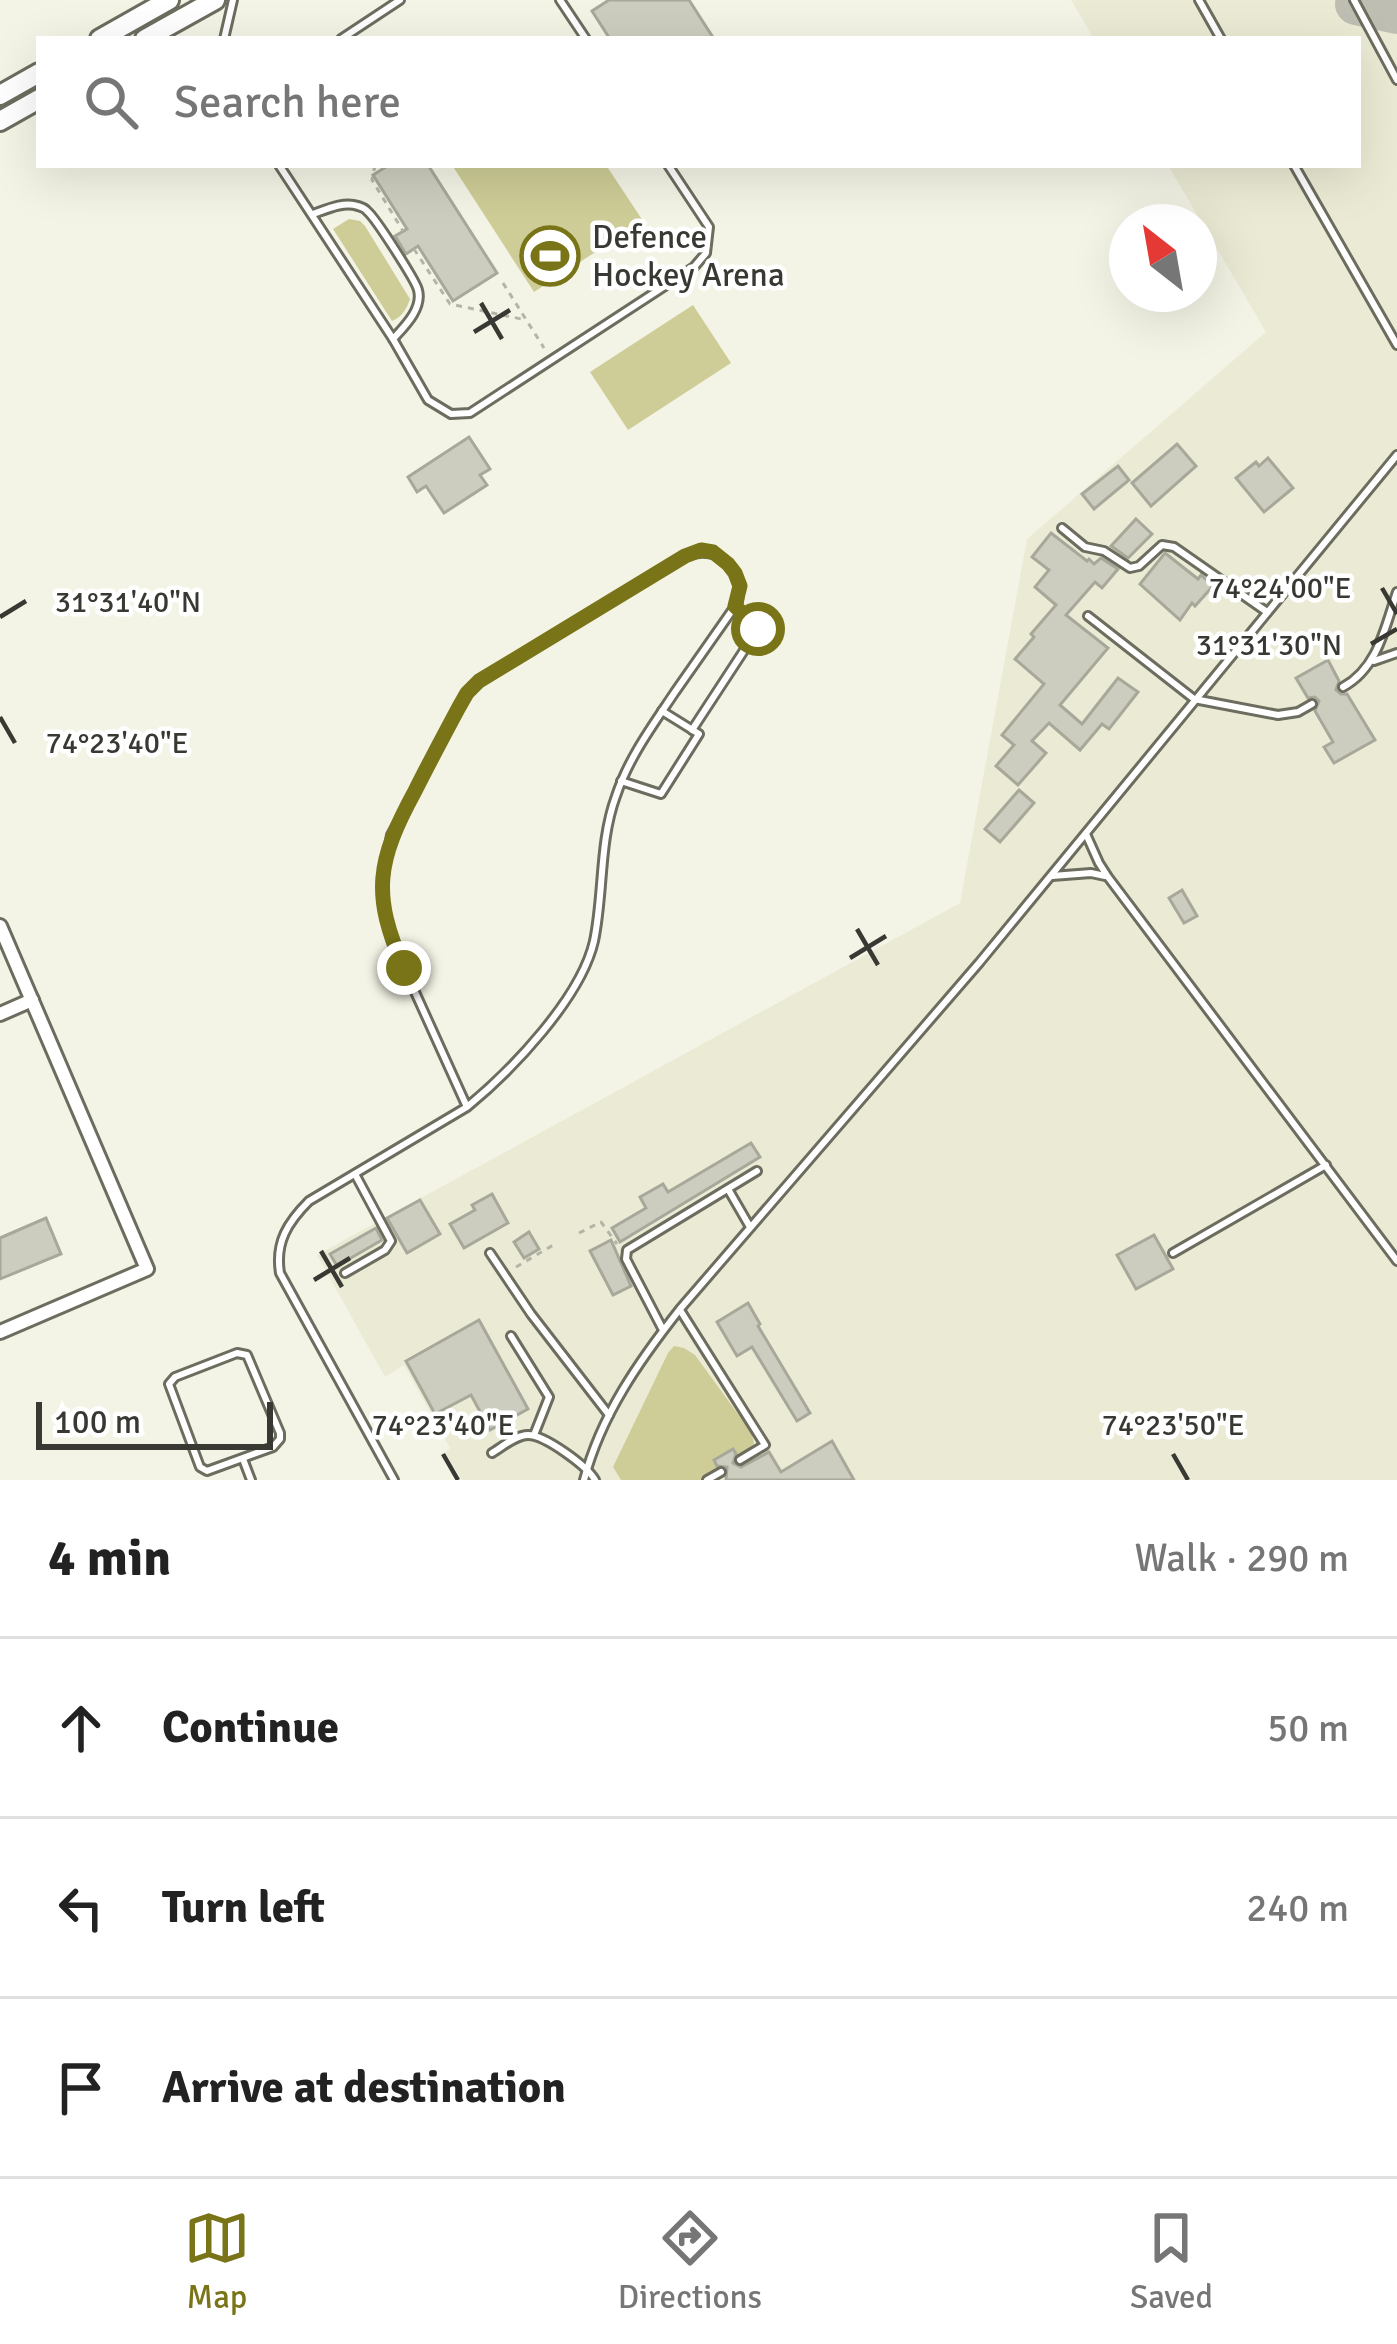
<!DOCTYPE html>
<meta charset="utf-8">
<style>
body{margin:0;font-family:Signika,sans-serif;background:#f2f2f2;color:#222}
.compass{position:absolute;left:1109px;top:204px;width:108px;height:108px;border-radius:50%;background:#fff;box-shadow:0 12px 48px #0002;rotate:329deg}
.scale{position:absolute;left:36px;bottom:30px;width:237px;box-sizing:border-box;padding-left:12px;border:6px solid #393933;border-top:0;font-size:33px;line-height:42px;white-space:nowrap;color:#393933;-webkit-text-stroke:9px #fff;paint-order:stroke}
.stop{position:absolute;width:36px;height:36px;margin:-27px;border:9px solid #787417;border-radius:50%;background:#fff}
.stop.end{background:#787417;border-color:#fff;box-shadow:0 3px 12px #0008}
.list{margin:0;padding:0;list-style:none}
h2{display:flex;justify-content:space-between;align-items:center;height:156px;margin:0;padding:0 48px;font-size:51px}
h2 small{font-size:39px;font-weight:400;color:#767676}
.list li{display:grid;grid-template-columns:78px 1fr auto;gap:36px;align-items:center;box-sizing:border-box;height:180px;padding:0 48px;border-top:3px solid #e0e0e0}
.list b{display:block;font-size:45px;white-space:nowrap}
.list em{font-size:39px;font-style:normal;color:#767676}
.icon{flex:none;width:66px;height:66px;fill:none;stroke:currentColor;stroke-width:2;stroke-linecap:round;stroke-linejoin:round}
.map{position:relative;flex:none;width:1397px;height:1480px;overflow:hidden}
.search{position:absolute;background:#fff;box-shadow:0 12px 48px #0002;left:36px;right:36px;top:36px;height:132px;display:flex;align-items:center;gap:30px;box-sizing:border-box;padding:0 42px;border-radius:0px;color:#767676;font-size:45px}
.sheet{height:696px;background:#fff}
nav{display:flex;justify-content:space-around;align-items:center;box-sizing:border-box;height:168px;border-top:3px solid #e0e0e0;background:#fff;font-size:33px;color:#767676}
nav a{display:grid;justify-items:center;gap:6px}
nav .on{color:#787417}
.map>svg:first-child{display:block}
.built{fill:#ebebd5}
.green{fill:#cecd97}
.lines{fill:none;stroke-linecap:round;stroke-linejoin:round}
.taxiway{stroke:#bebeb2;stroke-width:42}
.building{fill:#cdcdbf;stroke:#a8a89a;stroke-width:3}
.service-casing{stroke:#6c6c5f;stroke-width:12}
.minor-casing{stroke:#6c6c5f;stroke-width:18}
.secondary-casing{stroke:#6c6c5f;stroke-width:24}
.path{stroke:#b4b4a9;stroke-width:3;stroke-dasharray:6 6;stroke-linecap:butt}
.service{stroke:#fff;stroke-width:6}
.minor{stroke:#fff;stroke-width:12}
.secondary{stroke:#fff;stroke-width:18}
.route{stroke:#787417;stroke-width:15}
.ticks{fill:none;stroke:#393933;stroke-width:4.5}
.labels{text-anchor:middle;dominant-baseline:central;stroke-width:9;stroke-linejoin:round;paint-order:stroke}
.poi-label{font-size:33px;fill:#393933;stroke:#fff;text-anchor:start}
.ticks-label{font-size:30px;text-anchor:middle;fill:#393933;stroke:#fff;stroke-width:9;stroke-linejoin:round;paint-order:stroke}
</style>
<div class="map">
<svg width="1397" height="1480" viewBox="0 0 1397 1480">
<rect width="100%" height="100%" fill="#f4f4e6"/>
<path class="built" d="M1071 0H1397V1480H462L445 1452 450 1448 404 1365 385 1377 317 1255 960 903 1027 539 1266 332 1168 165H1358V39H1094Z"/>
<g class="green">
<path d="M452 165H606L643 221 534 292Z"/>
<path d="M349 219 360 221 365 226 410 299C407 308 402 317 392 321L333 229Z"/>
<path d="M693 305 731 363 628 430 590 372Z"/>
<path d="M674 1346 684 1348 695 1355 751 1432 754 1443 751 1448 737 1456 733 1449 715 1460 719 1469 700 1480H621L613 1467 668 1353Z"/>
</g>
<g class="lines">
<path class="taxiway" d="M1356 4 1397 13"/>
</g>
<g class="building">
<path d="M609 0H689L714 39H610L592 11Z"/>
<path d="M389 165H428L497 273 453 301 418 246 406 254 395 236 407 229 373 175Z"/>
<path d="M469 437 490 469 480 475 487 485 444 513 426 486 417 492 408 477Z"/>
<path d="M1177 444 1196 466 1151 506 1132 483Z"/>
<path d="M1268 458 1293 488 1264 512 1236 478 1256 462 1259 466Z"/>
<path d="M1118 466 1129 480 1094 509 1082 494Z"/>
<path d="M1136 519 1152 534 1128 558 1111 546Z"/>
<path d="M1051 533 1087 561 1089 559 1094 564 1101 558 1118 569 1102 588 1095 582 1066 615 1108 648 1060 705 1082 724 1118 678 1138 692 1109 729 1102 724 1080 750 1049 723 1032 741 1046 753 1018 785 996 766 1014 745 1002 735 1044 684 1015 659 1034 637 1031 634 1056 605 1035 587 1049 570 1032 557Z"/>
<path d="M1165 553 1198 579 1201 575 1213 586 1195 606 1192 603 1180 620 1140 584Z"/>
<path d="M1328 660 1339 681 1336 690 1341 694H1347L1375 740 1334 763 1324 747 1333 742 1315 711 1319 701 1315 697 1308 698 1296 678Z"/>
<path d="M1019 790 1034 803 1000 842 985 829Z"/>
<path d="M1182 890 1197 916 1184 923 1169 898Z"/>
<path d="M751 1143 760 1157 620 1242 612 1228 646 1208 640 1197 663 1184 668 1192Z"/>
<path d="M492 1194 508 1223 464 1248 450 1224 475 1210 472 1205Z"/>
<path d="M420 1200 440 1234 407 1253 387 1218Z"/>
<path d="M46 1218 61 1254 0 1279V1238Z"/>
<path d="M376 1228 382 1240 337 1266 330 1254Z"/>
<path d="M529 1232 539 1249 524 1258 514 1242Z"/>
<path d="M1154 1235 1173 1269 1136 1289 1117 1255Z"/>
<path d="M611 1240 631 1286 613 1295 590 1251Z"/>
<path d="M748 1303 760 1324 758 1326 810 1413 797 1421 752 1347 737 1356 717 1322Z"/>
<path d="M479 1320 528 1409 490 1430 471 1395 435 1414 406 1361Z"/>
<path d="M832 1441 854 1480H726L727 1467 717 1466 714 1460 733 1449 736 1454 733 1463 741 1467 769 1452 781 1472Z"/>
</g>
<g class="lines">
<defs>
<g id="service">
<path d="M560 0 586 39"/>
<path d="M1199 0 1221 39"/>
<path d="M1354 0 1397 80"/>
<path d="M224 39 233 0"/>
<path d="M341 39 400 0"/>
<path d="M279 165 393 339 428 400 451 414 470 413 694 267 706 253 709 227 668 165"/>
<path d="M1294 165 1397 345"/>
<path d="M313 214C327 209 344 201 358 206 361 207 365 208 367 211 375 217 416 281 418 290 423 309 404 327 393 339"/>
<path d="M1062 528 1085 547 1104 551 1130 568 1139 566 1162 545 1174 547 1267 612"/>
<path d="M1088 616 1194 699 1278 715 1298 712 1312 704"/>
<path d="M1374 661 1397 653"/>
<path d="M1343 687C1378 668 1385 627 1397 592"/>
<path d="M692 730 758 629 735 607"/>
<path d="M621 781 661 794 699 734 662 711"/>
<path d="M1086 834 1099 863 1108 877 1397 1261"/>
<path d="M1052 876 1091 873 1105 876"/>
<path d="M728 1189 750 1227"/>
<path d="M490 1253 531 1314 609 1415"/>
<path d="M1173 1253 1326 1165"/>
<path d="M345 1273 385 1250 391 1241 355 1174"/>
<path d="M680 1310 765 1445 740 1460"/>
<path d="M663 1330 626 1259 627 1250 757 1171"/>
<path d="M511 1336 549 1397 534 1435"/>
<path d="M237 1353 247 1355 280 1433V1439L273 1447 207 1471 200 1467 169 1384 175 1377Z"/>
<path d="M492 1453C502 1447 516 1435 528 1435 545 1435 587 1466 595 1480"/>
<path d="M243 1459 251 1480"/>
<path d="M394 1480 280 1273C275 1242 288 1222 309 1201L467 1107C512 1070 581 998 594 941 604 893 599 842 616 796 629 757 653 725 675 692 696 662 717 632 738 602 743 567 719 544 685 556L479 681 467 693 391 835 382 883 384 911 391 939 467 1107"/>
<path d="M584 1480C601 1415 639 1361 680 1309L979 963 1397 455"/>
<path d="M707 1480 721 1472"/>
</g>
<g id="minor">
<path d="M0 926 147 1269 0 1332"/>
<path d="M0 1014 32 1000"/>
</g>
<g id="secondary">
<path d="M100 39 169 0"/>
<path d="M145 39 215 0"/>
<path d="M0 95 39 73"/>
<path d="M0 121 39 99"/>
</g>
</defs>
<use href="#service" class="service-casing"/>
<use href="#minor" class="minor-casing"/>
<use href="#secondary" class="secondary-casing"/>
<g class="path">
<path d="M375 165 372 180 403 231"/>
<path d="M414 249 450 304 526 320"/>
<path d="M503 283 544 348"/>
<path d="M579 1233 601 1222 617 1244"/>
<path d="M516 1267 555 1244"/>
</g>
<use href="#service" class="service"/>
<use href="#minor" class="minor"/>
<use href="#secondary" class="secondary"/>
</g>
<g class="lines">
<path class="route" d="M404 968C371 894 377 861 415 791 429 763 444 735 459 707L467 693 479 681 685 556 701 550 713 552 728 564 735 573 740 586 735 606 758 629"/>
</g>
<path class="ticks" d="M481 303 502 339M474 332 510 310M1382 588 1397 614M0 617 26 601M1371 644 1397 629M0 717 15 743M857 929 878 965M850 958 886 936M321 1251 342 1287M314 1280 350 1258M443 1454 458 1480M1173 1454 1188 1480"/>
<defs>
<symbol id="stadium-ring" viewBox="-11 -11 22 22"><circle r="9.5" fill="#fff" stroke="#787417" stroke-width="1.5"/><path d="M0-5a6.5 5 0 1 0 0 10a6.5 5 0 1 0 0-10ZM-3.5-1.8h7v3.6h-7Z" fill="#787417"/></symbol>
</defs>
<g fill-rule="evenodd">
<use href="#stadium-ring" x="517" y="223" width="66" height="66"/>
</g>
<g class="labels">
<g class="poi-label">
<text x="592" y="237">Defence<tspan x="592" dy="38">Hockey Arena</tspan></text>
</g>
</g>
<g class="ticks-label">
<text x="1280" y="598">74°24'00"E</text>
<text x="128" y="612">31°31'40"N</text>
<text x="1269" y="655">31°31'30"N</text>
<text x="117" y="753">74°23'40"E</text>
<text x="443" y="1435">74°23'40"E</text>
<text x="1173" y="1435">74°23'50"E</text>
</g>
</svg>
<svg class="compass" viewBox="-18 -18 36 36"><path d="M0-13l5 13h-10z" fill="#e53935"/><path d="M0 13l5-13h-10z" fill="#767676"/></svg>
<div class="scale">100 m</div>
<div class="stop" style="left:758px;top:629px"></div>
<div class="stop end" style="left:404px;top:968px"></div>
<div class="search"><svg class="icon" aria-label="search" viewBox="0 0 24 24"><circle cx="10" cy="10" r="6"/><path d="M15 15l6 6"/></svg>Search here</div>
</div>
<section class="sheet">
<h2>4 min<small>Walk · 290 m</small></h2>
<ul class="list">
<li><svg class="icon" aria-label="ahead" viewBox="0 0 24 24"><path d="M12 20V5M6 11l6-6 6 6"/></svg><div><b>Continue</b></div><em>50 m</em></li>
<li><svg class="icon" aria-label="left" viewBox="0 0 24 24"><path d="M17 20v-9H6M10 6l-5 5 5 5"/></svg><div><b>Turn left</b></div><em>240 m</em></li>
<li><svg class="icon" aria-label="arrive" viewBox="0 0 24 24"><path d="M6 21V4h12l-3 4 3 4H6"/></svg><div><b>Arrive at destination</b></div></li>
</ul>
</section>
<nav>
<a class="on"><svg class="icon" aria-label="map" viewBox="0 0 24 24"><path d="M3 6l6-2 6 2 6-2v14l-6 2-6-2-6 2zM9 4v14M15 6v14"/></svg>Map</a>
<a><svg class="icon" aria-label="directions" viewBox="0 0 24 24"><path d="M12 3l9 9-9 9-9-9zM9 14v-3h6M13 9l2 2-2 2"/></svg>Directions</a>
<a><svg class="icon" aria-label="saved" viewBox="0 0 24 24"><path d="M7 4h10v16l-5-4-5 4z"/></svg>Saved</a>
</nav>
